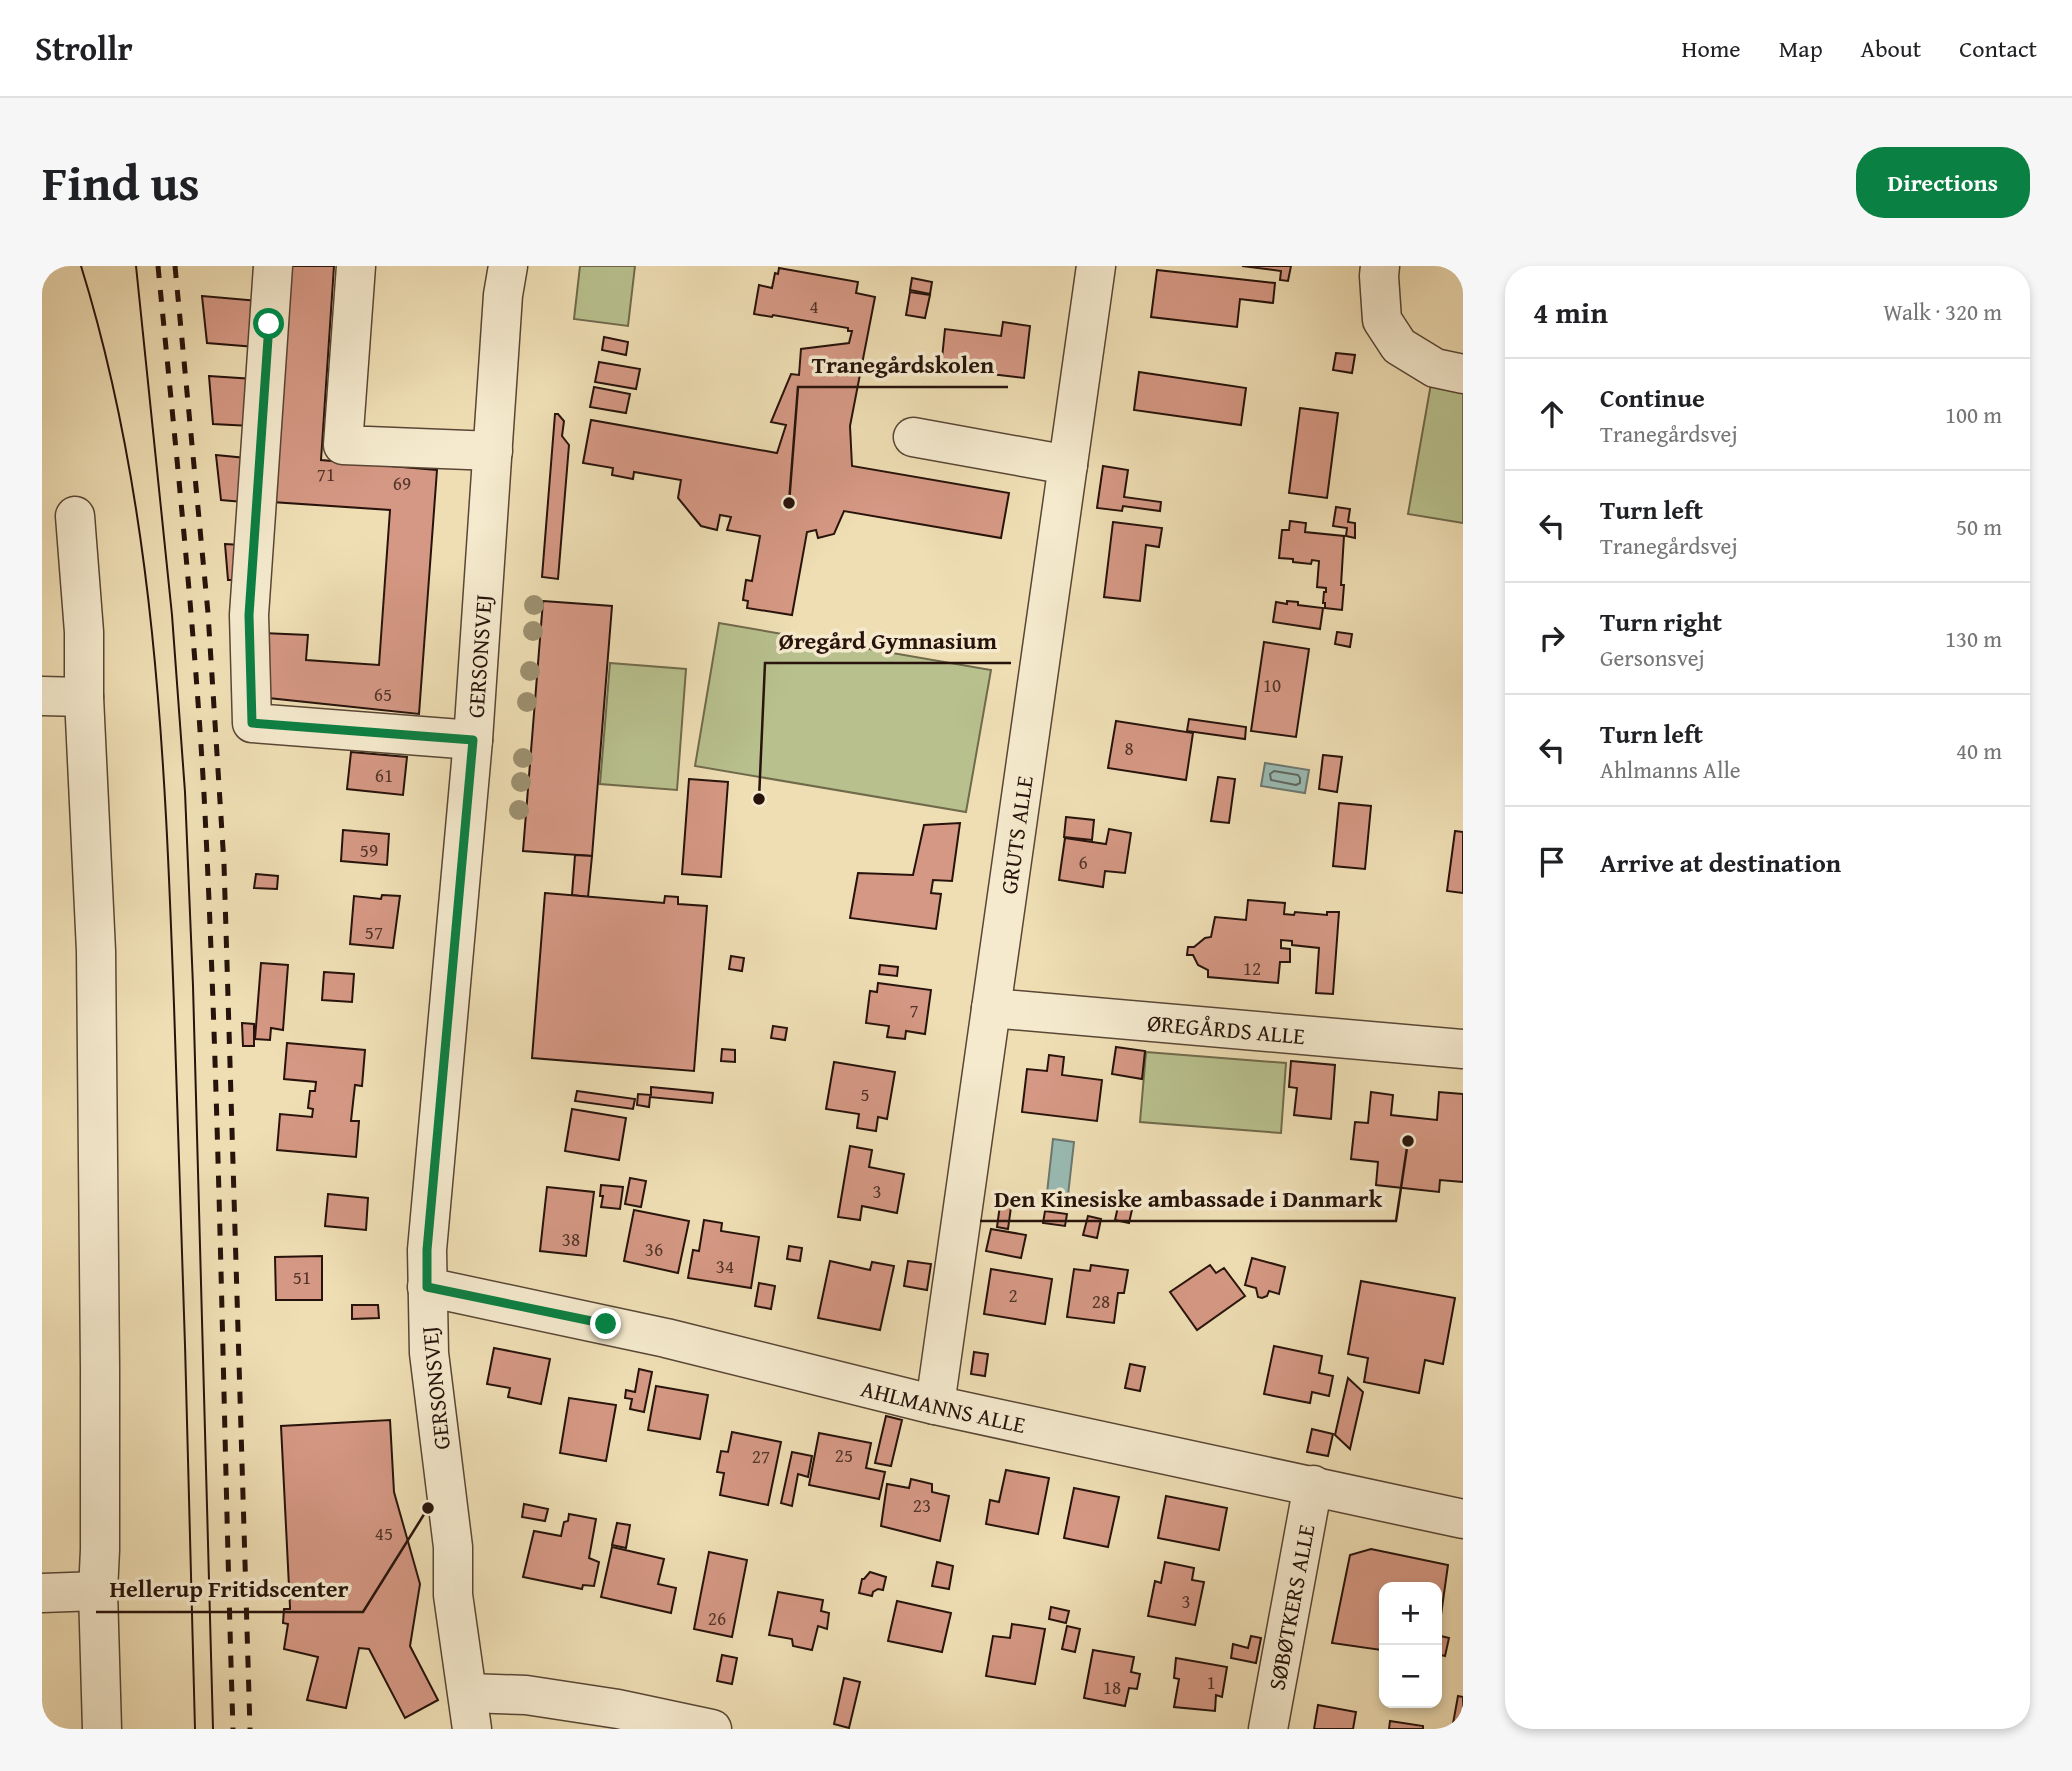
<!DOCTYPE html>
<meta charset="utf-8">
<style>
body{margin:0;font-family:"Gentium Book Plus",serif;background:#f6f6f6;color:#202124}
.controls{position:absolute;right:21px;bottom:21px;display:grid;overflow:hidden;border-radius:14px;box-shadow:0 4px 10px #0003}
.controls button{width:63px;height:63px;display:grid;place-items:center;padding:0;border:0;border-bottom:2px solid #e0e0e0;background:#fff;color:#202124;font:35px sans-serif}
.stop{position:absolute;width:21px;height:21px;margin:-16px;border:5px solid #0b8043;border-radius:50%;background:#fff}
.stop.end{background:#0b8043;border-color:#fff;box-shadow:0 2px 7px #0008}
.list{margin:0;padding:0;list-style:none}
h2{display:flex;justify-content:space-between;align-items:center;height:91px;margin:0;padding:0 28px;font-size:30px}
h2 small{font-size:23px;font-weight:400;color:#757577}
.list li{display:grid;grid-template-columns:46px 1fr auto;gap:21px;align-items:center;box-sizing:border-box;height:112px;padding:0 28px;border-top:2px solid #e0e0e0}
.list b{display:block;font-size:26px;white-space:nowrap}
.list p{margin:0;font-size:23px;white-space:nowrap;color:#757577}
.list em{font-size:23px;font-style:normal;color:#757577}
.icon{flex:none;width:38px;height:38px;fill:none;stroke:currentColor;stroke-width:2;stroke-linecap:round;stroke-linejoin:round}
.map{position:relative;flex:none;width:1421px;height:1463px;overflow:hidden;border-radius:28px}
header{display:flex;align-items:center;gap:42px;box-sizing:border-box;height:98px;padding:0 35px;background:#fff;border-bottom:2px solid #e0e0e0}
header strong{font-size:33px}
nav{display:flex;gap:38px;margin-inline-start:auto;font-size:24px}
.intro{display:flex;align-items:center;justify-content:space-between;box-sizing:border-box;height:168px;padding:0 42px}
h1{margin:0;font-size:49px}
.button{padding:18px 32px;border-radius:28px;background:#0b8043;color:#fff;font-size:24px;font-weight:700}
main{display:flex;gap:42px;padding:0 42px}
aside{flex:1;background:#fff;border-radius:28px;box-shadow:0 4px 10px #0003}
.map>svg:first-child{display:block}
.grass{fill:#b8c18e;stroke:#706a4c;stroke-width:2}
.water{fill:#9abbb3;stroke:#6c7870;stroke-width:2}
.lines{fill:none;stroke-linecap:round;stroke-linejoin:round}
.shore{stroke:#60675f;stroke-width:2}
.building{fill:#d59884;stroke:#27130b;stroke-width:2}
.minor-casing{stroke:#594635;stroke-width:41}
.minor{stroke:#f5eace;stroke-width:38}
.tram{stroke:#27130b;stroke-width:2}
.rail{stroke:#27130b;stroke-width:5;stroke-dasharray:12 12;stroke-linecap:butt}
.tree{fill:#9d9070}
.route{stroke:#0b8043;stroke-width:9}
.labels{text-anchor:middle;dominant-baseline:central;stroke-width:7;stroke-linejoin:round;paint-order:stroke}
.number-label{font-size:19px;fill:#523429}
.street-label{font-size:23px;fill:#27130b;stroke:#f5eace}
.leader{fill:none;stroke:#27130b;stroke-width:2.5}
.callout-dot{fill:#27130b;stroke:#f5eace;stroke-width:2.5}
.callout-label{font-size:24px;text-anchor:middle;font-weight:bold;fill:#27130b;stroke:#f5eace;stroke-width:7;stroke-linejoin:round;paint-order:stroke}
</style>
<header>
<strong>Strollr</strong>
<nav><a>Home</a><a>Map</a><a>About</a><a>Contact</a></nav>
</header>
<div class="intro"><h1>Find us</h1><a class="button">Directions</a></div>
<main>
<div class="map">
<svg width="1421" height="1463" viewBox="0 0 1421 1463">
<rect width="100%" height="100%" fill="#efdeb4"/>
<filter id="stains"><feTurbulence type="fractalNoise" baseFrequency=".00286" numOctaves="4"/><feColorMatrix values="0 0 0 0 .2 0 0 0 0 .09 0 0 0 0 .02 0 0 0 .5 -.17"/></filter>
<radialGradient id="worn" r=".72"><stop offset=".6" stop-color="#630" stop-opacity="0"/><stop offset="1" stop-color="#630" stop-opacity=".3"/></radialGradient>
<g class="grass">
<path d="M538 0H593L586 60 532 53Z"/>
<path d="M1390 112 1421 118V257L1366 248Z"/>
<path d="M677 357 949 404 924 546 653 500Z"/>
<path d="M568 397 644 403 635 524 558 518Z"/>
<path d="M1104 786 1244 797 1239 867 1098 856Z"/>
</g>
<g class="water">
<path d="M1223 497 1267 504 1263 527 1219 520Z"/>
<path d="M1011 873 1032 876 1025 938 1004 936Z"/>
</g>
<g class="lines">
<path class="shore" d="M1232 505 1256 509 1258 512V517L1254 519 1229 514 1228 508Z"/>
</g>
<g class="building">
<path d="M247 0H292L279 194 395 204 377 448 217 431 221 367 266 369 264 394 337 399 348 244 230 236Z"/>
<path d="M1200 0H1249L1246 15 1238 14 1239 5Z"/>
<path d="M737 2 816 16 814 27 833 31 808 160 810 200 967 227 959 272 802 245 792 268 776 272 774 264 765 266 750 349 705 342 706 335 701 334 704 314 710 315 718 270 685 264 689 251 678 249 675 264 659 260 636 232 639 214 592 206 591 213 570 209 571 202 541 197 549 154 735 187 744 159 729 156 749 108 757 109 759 83 807 77 810 65H806V62L731 49 730 51 712 48 717 19 730 22 733 7 736 8Z"/>
<path d="M1115 4 1233 17 1231 37 1198 33 1195 61 1109 51Z"/>
<path d="M870 12 890 16 888 28 868 24Z"/>
<path d="M868 26 888 29 883 52 864 49Z"/>
<path d="M160 30 218 35 215 81 165 77Z"/>
<path d="M961 56 988 60 982 112 899 102 903 63 959 70Z"/>
<path d="M562 71 586 76 584 89 560 84Z"/>
<path d="M1294 87 1313 89 1310 107 1291 104Z"/>
<path d="M557 96 598 103 594 123 553 116Z"/>
<path d="M1097 106 1204 122 1199 159 1092 144Z"/>
<path d="M167 110 212 113 209 160 171 158Z"/>
<path d="M552 121 588 128 584 147 548 141Z"/>
<path d="M1258 142 1296 147 1285 232 1247 227Z"/>
<path d="M513 148H516L522 155 520 170 527 179 516 313 500 311Z"/>
<path d="M174 189 204 192 201 236 179 234Z"/>
<path d="M1061 200 1086 204 1082 231 1119 236 1118 245 1081 240 1080 245 1055 242Z"/>
<path d="M1294 241 1308 243 1306 256 1313 257V272L1304 270 1305 262 1291 260Z"/>
<path d="M1248 255 1264 257 1263 266 1302 270 1299 319H1302L1300 344 1283 342V337H1281L1282 326H1284V322L1275 321 1277 295 1270 294 1269 298 1251 296V293L1237 292 1240 264H1247Z"/>
<path d="M1071 256 1120 262 1117 281 1104 279 1098 335 1062 331Z"/>
<path d="M183 278 199 279 197 314H186Z"/>
<path d="M501 335 570 340 550 590 481 585Z"/>
<path d="M1245 335 1256 336V339L1281 342 1278 363 1231 356 1234 336 1245 338Z"/>
<path d="M1295 366 1310 368 1308 381 1293 378Z"/>
<path d="M1222 376 1267 383 1254 471 1209 465Z"/>
<path d="M1147 453 1204 461 1203 473 1145 465Z"/>
<path d="M1074 455 1151 467 1144 514 1066 502Z"/>
<path d="M309 486 365 491 361 529 305 523Z"/>
<path d="M1281 489 1300 491 1295 526 1277 523Z"/>
<path d="M1176 511 1193 513 1187 557 1169 555Z"/>
<path d="M647 513 686 516 679 611 640 608Z"/>
<path d="M1297 537 1329 540 1323 603 1291 600Z"/>
<path d="M1024 551 1052 554 1050 574 1022 571Z"/>
<path d="M918 557 910 615 891 614 889 627 899 628 894 663 808 652 816 607 871 609 882 559Z"/>
<path d="M1067 563 1089 567 1083 607 1063 605 1061 621 1017 614 1023 572 1064 578Z"/>
<path d="M301 564 347 568 345 599 299 595Z"/>
<path d="M1413 565 1421 566V627L1405 625Z"/>
<path d="M533 589 550 590 546 631 530 629Z"/>
<path d="M214 608 236 610 235 623 212 622Z"/>
<path d="M503 627 622 637 623 630 636 631V638L665 640 652 805 490 792Z"/>
<path d="M340 629 358 630 351 682 308 678 312 630 339 633Z"/>
<path d="M1206 634 1243 637 1242 648 1252 649 1253 646 1285 649V646H1297L1291 728 1274 727 1277 682 1250 679V675L1239 674V682L1248 683V696H1238L1236 717 1166 711V704L1156 699 1151 689H1145L1146 681H1152L1163 672 1169 671 1173 651 1204 654Z"/>
<path d="M689 690 702 692 700 705 687 703Z"/>
<path d="M219 697 246 699 241 764 229 762 228 774 213 773Z"/>
<path d="M838 699 856 701 855 710 837 708Z"/>
<path d="M282 706 312 708 310 736 280 734Z"/>
<path d="M836 717 889 724 883 768 864 765 863 773 845 771 847 760 824 757 828 725 835 726Z"/>
<path d="M200 757 212 758V780H201Z"/>
<path d="M731 760 745 762 743 774 729 772Z"/>
<path d="M245 777 323 784 320 820 313 819 309 855H317L314 891 235 884 238 848 270 851 271 843 266 842 268 825H273L274 816 242 813Z"/>
<path d="M1074 781 1103 785 1100 813 1070 808Z"/>
<path d="M680 783 693 784V796L679 795Z"/>
<path d="M1007 789 1022 791 1020 809 1060 814 1055 855 980 846 985 803 1005 805Z"/>
<path d="M1249 795 1293 799 1289 853 1252 849 1255 822 1247 821Z"/>
<path d="M792 796 853 806 845 853 836 851 834 865 815 862 817 848 784 843Z"/>
<path d="M609 821 671 827 670 837 608 831 607 841 595 839 596 828 609 829Z"/>
<path d="M535 825 593 833 591 843 533 835Z"/>
<path d="M1329 826 1351 829 1349 849 1395 854 1397 826 1421 828V916L1398 914 1397 926 1334 919 1336 896 1309 893 1313 856 1326 857Z"/>
<path d="M530 843 584 852 577 894 523 885Z"/>
<path d="M808 880 830 884 827 901 862 908 855 947 820 940 818 954 796 951Z"/>
<path d="M588 912 604 915 599 941 583 938Z"/>
<path d="M559 919 581 921 578 943 559 941 561 930H558Z"/>
<path d="M505 921 552 926 544 990 498 985Z"/>
<path d="M286 928 326 932 324 964 283 960Z"/>
<path d="M1077 936 1091 939 1087 957 1073 954Z"/>
<path d="M958 939 969 941 966 963 955 961Z"/>
<path d="M592 944 647 955 636 1007 582 995Z"/>
<path d="M1003 945 1025 948 1023 960 1001 957Z"/>
<path d="M1046 950 1059 953 1055 972 1041 969Z"/>
<path d="M662 954 680 957 679 965 717 971 709 1022 646 1012 651 984 657 985Z"/>
<path d="M949 963 984 969 979 992 944 985Z"/>
<path d="M747 980 760 982 758 995 745 993Z"/>
<path d="M280 990V1034H234L233 991Z"/>
<path d="M1210 992 1243 1001 1237 1028 1227 1025 1225 1030 1220 1032 1216 1031 1214 1022 1203 1019Z"/>
<path d="M788 995 828 1004 830 996 852 1000 838 1064 776 1052Z"/>
<path d="M866 995 889 998 885 1024 862 1020Z"/>
<path d="M1049 999 1086 1004 1082 1027H1076L1072 1057 1025 1051 1032 1003 1048 1005Z"/>
<path d="M1168 999 1174 1007 1182 1002 1203 1030 1155 1064 1128 1026Z"/>
<path d="M949 1003 1010 1013 1003 1058 942 1048Z"/>
<path d="M1319 1015 1413 1032 1401 1098 1383 1094 1377 1127 1322 1116 1326 1092 1306 1088Z"/>
<path d="M717 1017 733 1020 729 1043 713 1040Z"/>
<path d="M310 1039H336L337 1052 310 1053Z"/>
<path d="M1232 1080 1280 1090 1277 1107 1291 1110 1287 1130 1270 1126 1268 1137 1222 1128Z"/>
<path d="M452 1082 508 1093 499 1138 466 1131 468 1122 445 1118Z"/>
<path d="M932 1086 946 1088 943 1110 929 1108Z"/>
<path d="M1088 1098 1103 1101 1098 1125 1083 1122Z"/>
<path d="M597 1103 610 1106 602 1146 588 1143 590 1133 583 1132 584 1124 593 1126Z"/>
<path d="M1306 1112 1321 1126 1308 1183 1293 1169Z"/>
<path d="M614 1120 666 1129 658 1173 606 1164Z"/>
<path d="M527 1132 574 1139 564 1195 518 1187Z"/>
<path d="M844 1150 860 1154 849 1200 833 1197Z"/>
<path d="M348 1154 352 1226 378 1318 368 1380 396 1434 363 1452 327 1383 317 1382 304 1442 265 1434 276 1391 242 1383 246 1358 241 1357 242 1343H248V1341L239 1160Z"/>
<path d="M1270 1163 1291 1168 1286 1190 1265 1186Z"/>
<path d="M690 1166 739 1176 726 1239 678 1229 682 1207 675 1206 679 1185 686 1186Z"/>
<path d="M777 1167 829 1177 824 1202 843 1206 837 1233 767 1219Z"/>
<path d="M750 1186 770 1190 766 1211 756 1208 750 1240 739 1237Z"/>
<path d="M964 1204 1007 1212 996 1268 944 1258 948 1234 957 1236Z"/>
<path d="M869 1213 890 1218V1226L907 1230 898 1275 839 1260 845 1218 867 1222Z"/>
<path d="M1032 1222 1077 1231 1066 1281 1022 1272Z"/>
<path d="M1124 1230 1185 1242 1177 1284 1116 1272Z"/>
<path d="M482 1238 506 1243 503 1255 480 1251Z"/>
<path d="M527 1248 554 1253 547 1292 557 1296 552 1320 541 1319 540 1323 481 1311 492 1265 519 1270 522 1256 526 1255Z"/>
<path d="M575 1257 588 1259 584 1282 570 1279Z"/>
<path d="M570 1281 622 1293 616 1318 634 1322 629 1347 559 1331Z"/>
<path d="M1329 1283 1406 1299 1399 1349H1395V1321H1342V1371L1339 1384 1290 1377 1308 1289Z"/>
<path d="M667 1286 705 1294 690 1371 652 1363Z"/>
<path d="M895 1296 911 1300 907 1323 890 1320Z"/>
<path d="M1123 1296 1152 1302 1150 1314 1162 1316 1153 1359 1106 1350 1113 1315 1119 1317Z"/>
<path d="M828 1306 844 1311 841 1324 836 1323 831 1326 830 1330 817 1327 820 1313H822Z"/>
<path d="M736 1326 781 1334 779 1345 787 1347 785 1363 776 1360 770 1384 751 1380 750 1373 727 1369Z"/>
<path d="M855 1335 909 1347 900 1386 846 1375Z"/>
<path d="M1009 1341 1027 1345 1024 1357 1007 1353Z"/>
<path d="M970 1358 1003 1363 993 1418 944 1410 951 1370 968 1372Z"/>
<path d="M1025 1360 1038 1363 1033 1386 1020 1383Z"/>
<path d="M1209 1370 1219 1372 1214 1397 1189 1392 1191 1378 1206 1382Z"/>
<path d="M1399 1370 1407 1372 1403 1390 1395 1388V1379L1397 1380Z"/>
<path d="M1051 1384 1092 1391 1089 1406 1098 1408 1095 1423 1087 1422 1083 1440 1042 1432Z"/>
<path d="M680 1389 695 1392 690 1418 675 1415Z"/>
<path d="M1134 1392 1185 1401 1180 1431 1174 1429 1173 1445 1132 1441 1137 1413 1132 1412Z"/>
<path d="M802 1412 818 1416 807 1462 792 1458Z"/>
<path d="M1416 1430 1421 1431V1456L1420 1463H1410Z"/>
<path d="M1276 1439 1314 1446 1311 1463H1272Z"/>
<path d="M1348 1455 1381 1460V1463H1347Z"/>
</g>
<g class="lines">
<defs>
<g id="minor">
<path d="M231 0 207 349 210 457 431 474"/>
<path d="M314 0 301 179 451 185"/>
<path d="M1338 0 1337 10 1340 54 1357 80 1393 102 1421 108"/>
<path d="M871 171 1026 199"/>
<path d="M33 250 42 366V431L54 685 58 1102V1284L56 1325 60 1463"/>
<path d="M0 430 42 431"/>
<path id="s1" d="M949 742 1421 783"/>
<path id="s2" d="M385 1021 624 1072 893 1139 1421 1253"/>
<path id="s3" d="M893 1139 1054 0"/>
<path d="M0 1327 56 1325"/>
<path d="M426 1427 484 1429 576 1443 670 1463"/>
<path id="s4" d="M430 1463 411 1329V1281L387 1087 385 984 431 474 461 29 466 0"/>
<path id="s5" d="M1226 1463 1271 1219"/>
</g>
</defs>
<use href="#minor" class="minor-casing"/>
<use href="#minor" class="minor"/>
<g class="tram">
<path d="M39 0C113 238 123 491 132 739 141 980 147 1222 153 1463"/>
<path d="M94 0 130 349 143 526 151 720 171 1463"/>
</g>
<g class="rail">
<path d="M116 0C133 176 152 352 162 528 178 839 181 1152 191 1463"/>
<path d="M133 0 166 347 182 598 208 1463"/>
</g>
</g>
<g class="tree">
<circle cx="492" cy="339" r="10"/>
<circle cx="491" cy="365" r="10"/>
<circle cx="488" cy="405" r="10"/>
<circle cx="485" cy="436" r="10"/>
<circle cx="481" cy="492" r="10"/>
<circle cx="479" cy="516" r="10"/>
<circle cx="477" cy="544" r="10"/>
</g>
<g class="lines">
<path class="route" d="M227 58 207 349 210 457 431 474 385 984V1021L564 1058"/>
</g>
<g class="labels">
<g class="number-label">
<text x="772" y="40">4</text>
<text x="284" y="208">71</text>
<text x="360" y="217">69</text>
<text x="1230" y="419">10</text>
<text x="341" y="428">65</text>
<text x="1087" y="482">8</text>
<text x="342" y="509">61</text>
<text x="327" y="584">59</text>
<text x="1041" y="596">6</text>
<text x="332" y="666">57</text>
<text x="1210" y="702">12</text>
<text x="872" y="744">7</text>
<text x="823" y="828">5</text>
<text x="835" y="925">3</text>
<text x="529" y="973">38</text>
<text x="612" y="983">36</text>
<text x="683" y="1000">34</text>
<text x="260" y="1011">51</text>
<text x="971" y="1029">2</text>
<text x="1059" y="1035">28</text>
<text x="802" y="1189">25</text>
<text x="719" y="1190">27</text>
<text x="880" y="1239">23</text>
<text x="342" y="1267">45</text>
<text x="1144" y="1335">3</text>
<text x="675" y="1352">26</text>
<text x="1169" y="1416">1</text>
<text x="1070" y="1421">18</text>
</g>
<g class="street-label">
<text stroke="none"><textPath href="#s4" startOffset="1078">GERSONSVEJ</textPath></text>
<text stroke="none"><textPath href="#s3" startOffset="576">GRUTS ALLE</textPath></text>
<text stroke="none"><textPath href="#s1" startOffset="236">ØREGÅRDS ALLE</textPath></text>
<text transform="translate(393 1122) rotate(-96)">GERSONSVEJ</text>
<text stroke="none"><textPath href="#s2" startOffset="530">AHLMANNS ALLE</textPath></text>
<text stroke="none"><textPath href="#s5" startOffset="124">SØBØTKERS ALLE</textPath></text>
</g>
</g>
<path class="leader" d="M747 237L756 121H966M717 533L723 397H969M1366 875L1354 955H938M386 1242L321 1346H54"/>
<g class="callout-dot">
<circle cx="747" cy="237" r="7"/>
<circle cx="717" cy="533" r="7"/>
<circle cx="1366" cy="875" r="7"/>
<circle cx="386" cy="1242" r="7"/>
</g>
<g class="callout-label">
<text x="861" y="107">Tranegårdskolen</text>
<text x="846" y="383">Øregård Gymnasium</text>
<text x="1146" y="941">Den Kinesiske ambassade i Danmark</text>
<text x="187" y="1331">Hellerup Fritidscenter</text>
</g>
<rect width="100%" height="100%" filter="url(#stains)"/>
<rect width="100%" height="100%" fill="url(#worn)"/>
</svg>
<div class="controls">
<button>+</button>
<button>−</button>
</div>
<div class="stop" style="left:227px;top:58px"></div>
<div class="stop end" style="left:564px;top:1058px"></div>
</div>
<aside>
<h2>4 min<small>Walk · 320 m</small></h2>
<ul class="list">
<li><svg class="icon" aria-label="ahead" viewBox="0 0 24 24"><path d="M12 20V5M6 11l6-6 6 6"/></svg><div><b>Continue</b><p>Tranegårdsvej</p></div><em>100 m</em></li>
<li><svg class="icon" aria-label="left" viewBox="0 0 24 24"><path d="M17 20v-9H6M10 6l-5 5 5 5"/></svg><div><b>Turn left</b><p>Tranegårdsvej</p></div><em>50 m</em></li>
<li><svg class="icon" aria-label="right" viewBox="0 0 24 24"><path d="M7 20v-9h11M14 6l5 5-5 5"/></svg><div><b>Turn right</b><p>Gersonsvej</p></div><em>130 m</em></li>
<li><svg class="icon" aria-label="left" viewBox="0 0 24 24"><path d="M17 20v-9H6M10 6l-5 5 5 5"/></svg><div><b>Turn left</b><p>Ahlmanns Alle</p></div><em>40 m</em></li>
<li><svg class="icon" aria-label="arrive" viewBox="0 0 24 24"><path d="M6 21V4h12l-3 4 3 4H6"/></svg><div><b>Arrive at destination</b></div></li>
</ul>
</aside>
</main>
